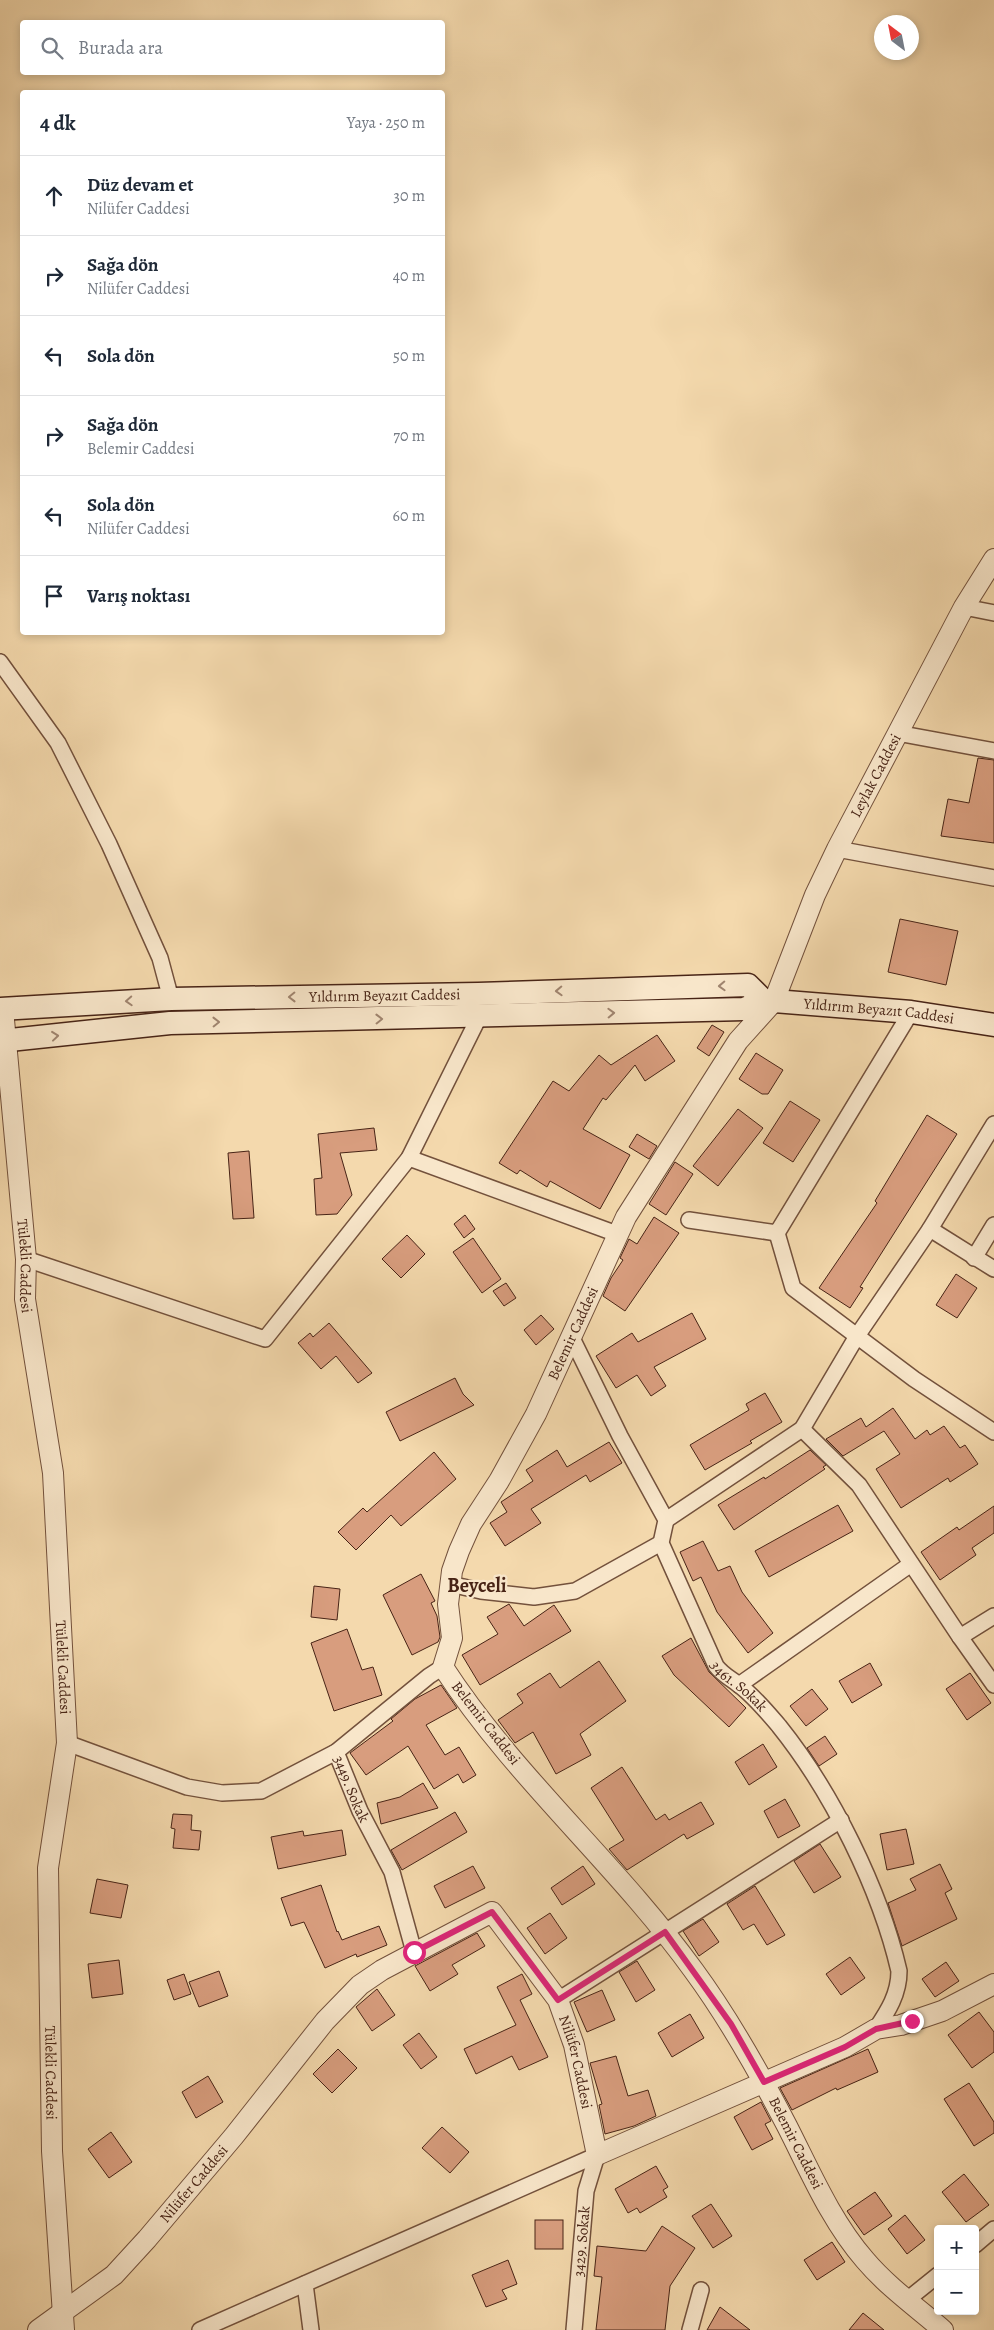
<!DOCTYPE html>
<html lang="tr">
<meta charset="utf-8">
<style>
body{margin:0;font-family:Alegreya,serif;background:#f2f2f3;color:#1f2937}
.controls{position:absolute;right:15px;bottom:15px;display:grid;overflow:hidden;border-radius:5px;box-shadow:0 2px 8px #0003}
.controls button{width:45px;height:45px;display:grid;place-items:center;padding:0;border:0;border-bottom:1px solid #e0e1e3;background:#fff;color:#1f2937;font:25px sans-serif}
.compass{position:absolute;left:874px;top:15px;width:45px;height:45px;border-radius:50%;background:#fff;box-shadow:0 2px 8px #0003;rotate:328deg}
.stop{position:absolute;width:15px;height:15px;margin:-11px;border:4px solid #db2777;border-radius:50%;background:#fff}
.stop.end{background:#db2777;border-color:#fff;box-shadow:0 1px 5px #0008}
.list{margin:0;padding:0;list-style:none}
h2{display:flex;justify-content:space-between;align-items:center;height:65px;margin:0;padding:0 20px;font-size:21px}
h2 small{font-size:16px;font-weight:400;color:#747a83}
.list li{display:grid;grid-template-columns:32px 1fr auto;gap:15px;align-items:center;box-sizing:border-box;height:80px;padding:0 20px;border-top:1px solid #e0e1e3}
.list b{display:block;font-size:19px;white-space:nowrap}
.list p{margin:0;font-size:16px;white-space:nowrap;color:#747a83}
.list em{font-size:16px;font-style:normal;color:#747a83}
.icon{flex:none;width:28px;height:28px;fill:none;stroke:currentColor;stroke-width:2;stroke-linecap:round;stroke-linejoin:round}
.map{position:relative;flex:none;width:994px;height:2330px;overflow:hidden}
.search{position:absolute;background:#fff;box-shadow:0 2px 8px #0003;left:20px;top:20px;width:425px;height:55px;display:flex;align-items:center;gap:12px;box-sizing:border-box;padding:0 18px;border-radius:5px;color:#747a83;font-size:19px}
.panel{position:absolute;background:#fff;box-shadow:0 2px 8px #0003;left:20px;top:90px;width:425px;height:545px;border-radius:5px}
.map>svg:first-child{display:block}
.building{fill:#d89d7e;stroke:#482416}
.lines{fill:none;stroke-linecap:round;stroke-linejoin:round}
.minor-casing{stroke:#73513c;stroke-width:18}
.tertiary-casing{stroke:#73513c;stroke-width:22}
.secondary-casing{stroke:#482416;stroke-width:25}
.minor{stroke:#f8e6ca;stroke-width:15}
.tertiary{stroke:#f8e6ca;stroke-width:20}
.secondary{stroke:#f8e6ca;stroke-width:22}
.oneway{stroke:#a08570}
.route{stroke:#db2777;stroke-width:6}
.labels{text-anchor:middle;dominant-baseline:central;stroke-width:4.5;stroke-linejoin:round;paint-order:stroke}
.street-label{font-size:15px;fill:#482416;stroke:#f8e6ca}
.district-label{font-size:20px;font-weight:bold;fill:#482416;stroke:#f8e6ca}
</style>
<div class="map">
<svg width="994" height="2330" viewBox="0 0 994 2330">
<rect width="100%" height="100%" fill="#f4d9ad"/>
<filter id="stains"><feTurbulence type="fractalNoise" baseFrequency=".004" numOctaves="4"/><feColorMatrix values="0 0 0 0 .2 0 0 0 0 .09 0 0 0 0 .02 0 0 0 .5 -.17"/></filter>
<radialGradient id="worn" r=".72"><stop offset=".6" stop-color="#630" stop-opacity="0"/><stop offset="1" stop-color="#630" stop-opacity=".3"/></radialGradient>
<g class="building">
<path d="M978 758 994 760V843L941 836 948 799 969 803Z"/>
<path d="M900 919 958 931 946 985 888 972Z"/>
<path d="M712 1025 724 1032 709 1056 697 1048Z"/>
<path d="M657 1035 675 1061 645 1081 635 1065 606 1100 603 1098 583 1129 630 1155 600 1209 550 1181 547 1187 520 1170 517 1174 499 1163 553 1081 569 1091 599 1055 611 1065Z"/>
<path d="M756 1053 783 1070 768 1094H762L739 1079Z"/>
<path d="M790 1101 820 1120 793 1162 763 1143Z"/>
<path d="M738 1109 763 1128 718 1186 693 1166Z"/>
<path d="M927 1115 957 1134 860 1287 863 1288 850 1308 819 1288 877 1203 875 1201Z"/>
<path d="M374 1128 377 1150 340 1153 352 1195 337 1214 316 1215 314 1179 322 1178 318 1134Z"/>
<path d="M637 1134 657 1146 649 1159 629 1147Z"/>
<path d="M249 1151 254 1218 233 1219 228 1153Z"/>
<path d="M675 1162 693 1174 666 1215 649 1204Z"/>
<path d="M465 1215 475 1229 464 1238 454 1224Z"/>
<path d="M654 1217 679 1233 625 1311 603 1296 611 1278 623 1260 620 1258 629 1239 637 1244Z"/>
<path d="M407 1235 425 1254 401 1278 382 1259Z"/>
<path d="M473 1238 501 1279 482 1293 453 1252Z"/>
<path d="M956 1274 977 1288 957 1318 936 1305Z"/>
<path d="M506 1283 516 1298 504 1306 493 1291Z"/>
<path d="M692 1313 706 1339 654 1367 666 1386 651 1396 637 1375 616 1388 596 1356 632 1333 638 1342Z"/>
<path d="M541 1315 554 1329 536 1345 524 1330Z"/>
<path d="M329 1323 372 1373 358 1383 336 1356 321 1369 298 1343 310 1333 313 1337Z"/>
<path d="M455 1378 463 1394 474 1405 400 1441 386 1412Z"/>
<path d="M765 1393 782 1422 750 1441 752 1443 705 1470 690 1445 749 1410 746 1404Z"/>
<path d="M893 1408 915 1439 927 1430 930 1435 944 1426 960 1448 965 1445 978 1464 950 1482 948 1478 901 1508 876 1469 900 1454 884 1431 843 1456 826 1439 861 1418 866 1427Z"/>
<path d="M609 1442 622 1463 590 1482 586 1475 531 1509 541 1523 505 1546 490 1523 507 1512 501 1502 533 1481 526 1470 557 1450 567 1467Z"/>
<path d="M810 1450 826 1465 823 1467 825 1469 734 1530 718 1505 764 1477 765 1479Z"/>
<path d="M434 1452 456 1479 401 1526 391 1515 356 1550 338 1532 363 1508 367 1512Z"/>
<path d="M838 1505 853 1531 769 1577 755 1551Z"/>
<path d="M994 1506V1533L972 1548 976 1555 940 1580 921 1552 957 1527 959 1530Z"/>
<path d="M703 1541 718 1571 730 1566 742 1592 773 1633 748 1653 717 1612 701 1577 693 1581 680 1552Z"/>
<path d="M421 1574 435 1601 431 1603 437 1616 440 1637 438 1642 412 1655 383 1595Z"/>
<path d="M314 1586 340 1589 337 1620 311 1617Z"/>
<path d="M509 1604 524 1626 554 1605 571 1631 480 1685 462 1655 498 1634 487 1617Z"/>
<path d="M347 1629 362 1670 373 1667 382 1695 334 1711 311 1643Z"/>
<path d="M691 1638 709 1672 746 1708 729 1727 674 1675 662 1656Z"/>
<path d="M599 1661 626 1701 580 1734 591 1755 556 1774 533 1732 515 1743 498 1720 523 1703 517 1694 550 1673 560 1688Z"/>
<path d="M870 1663 882 1685 852 1703 839 1681Z"/>
<path d="M970 1673 991 1703 967 1720 946 1689Z"/>
<path d="M441 1685 457 1708 426 1725 445 1755 459 1747 476 1775 463 1783 458 1774 434 1789 408 1746 366 1775 350 1753 393 1721 391 1719 415 1699Z"/>
<path d="M812 1689 828 1709 806 1726 790 1706Z"/>
<path d="M825 1736 837 1754 819 1766 807 1748Z"/>
<path d="M763 1744 777 1767 749 1785 735 1762Z"/>
<path d="M622 1767 656 1820 665 1814 669 1820 701 1802 714 1824 687 1839 684 1834 627 1870 609 1849 624 1840 591 1788Z"/>
<path d="M423 1783 438 1808 381 1824 377 1803 400 1797Z"/>
<path d="M785 1799 800 1826 778 1838 764 1811Z"/>
<path d="M455 1812 467 1832 402 1870 391 1850Z"/>
<path d="M173 1814 192 1815 191 1830 201 1831 199 1850 173 1848 175 1829 171 1828Z"/>
<path d="M906 1829 914 1864 887 1870 880 1834Z"/>
<path d="M342 1830 346 1855 278 1869 271 1837 303 1831 304 1836Z"/>
<path d="M820 1844 841 1877 814 1893 794 1861Z"/>
<path d="M940 1864 952 1889 945 1893 957 1919 902 1946 888 1903 916 1890 910 1879Z"/>
<path d="M473 1866 485 1888 445 1908 434 1886Z"/>
<path d="M583 1866 595 1884 562 1905 551 1888Z"/>
<path d="M97 1879 128 1885 121 1918 90 1913Z"/>
<path d="M321 1885 337 1932 338 1931 342 1940 379 1926 387 1945 357 1957 356 1954 325 1968 304 1922 291 1926 281 1898Z"/>
<path d="M755 1886 785 1935 767 1945 754 1924 743 1930 727 1904Z"/>
<path d="M550 1913 567 1938 545 1954 527 1928Z"/>
<path d="M703 1919 719 1942 699 1956 683 1931Z"/>
<path d="M477 1933 485 1946 452 1965 458 1974 430 1991 415 1966Z"/>
<path d="M850 1957 865 1978 841 1995 826 1974Z"/>
<path d="M119 1960 123 1994 92 1998 88 1964Z"/>
<path d="M637 1961 655 1990 636 2002 619 1972Z"/>
<path d="M946 1962 959 1981 935 1997 922 1979Z"/>
<path d="M219 1971 228 1996 199 2007 189 1982Z"/>
<path d="M184 1974 191 1994 174 2000 167 1980Z"/>
<path d="M522 1974 532 1994 520 2000 548 2057 519 2070 512 2056 476 2074 464 2049 516 2025 497 1987Z"/>
<path d="M377 1989 395 2015 372 2031 356 2007Z"/>
<path d="M602 1990 615 2020 587 2032 574 2002Z"/>
<path d="M979 2012 994 2032V2052L972 2068 948 2035Z"/>
<path d="M690 2014 704 2038 672 2057 658 2033Z"/>
<path d="M419 2033 437 2057 421 2069 403 2045Z"/>
<path d="M338 2049 357 2068 332 2093 313 2074Z"/>
<path d="M868 2049 878 2072 837 2090 836 2088 792 2110 780 2088Z"/>
<path d="M616 2056 628 2096 648 2090 656 2116 634 2126 605 2134 599 2105 602 2104 590 2063Z"/>
<path d="M208 2076 223 2102 196 2118 182 2092Z"/>
<path d="M969 2083 994 2122V2133L974 2146 944 2099Z"/>
<path d="M761 2102 771 2121 765 2124 773 2139 752 2150 734 2117Z"/>
<path d="M442 2127 469 2152 450 2173 422 2148Z"/>
<path d="M111 2132 132 2162 109 2178 88 2149Z"/>
<path d="M656 2166 668 2187 663 2190 667 2197 640 2213 637 2208 628 2213 615 2189Z"/>
<path d="M964 2174 989 2205 966 2222 942 2192Z"/>
<path d="M875 2192 892 2216 864 2235 847 2211Z"/>
<path d="M711 2204 732 2236 713 2248 692 2216Z"/>
<path d="M905 2215 925 2240 907 2254 888 2229Z"/>
<rect x="535" y="2220" width="28" height="29"/>
<path d="M662 2226 695 2248 670 2286 665 2330H596L602 2277 594 2276 597 2246 646 2251Z"/>
<path d="M832 2242 845 2262 817 2280 804 2260Z"/>
<path d="M508 2260 517 2284 502 2290 507 2299 486 2307 472 2275Z"/>
<path d="M720 2307 750 2330H707Z"/>
<path d="M863 2313 884 2330H849Z"/>
</g>
<g class="lines">
<defs>
<g id="minor">
<path d="M964 607 994 613"/>
<path d="M0 662 58 743 109 844 160 958 171 999"/>
<path d="M897 733 994 751"/>
<path d="M837 849 994 878"/>
<path d="M409 1158 617 1234"/>
<path d="M689 1220 777 1233 911 1012"/>
<path d="M930 1229 994 1269"/>
<path d="M777 1233 793 1288 914 1379 994 1432"/>
<path d="M974 1258 994 1225"/>
<path d="M26 1259 265 1339 409 1158 479 1017"/>
<path id="s1" d="M571 1336 620 1436 666 1520 661 1543 716 1666C723 1675 730 1678 739 1685 754 1696 767 1712 779 1726 832 1792 880 1889 899 1971 899 1994 888 2011 876 2029"/>
<path d="M802 1429 859 1485 960 1637 994 1685"/>
<path d="M666 1520 802 1429 857 1336 930 1229 994 1124"/>
<path d="M450 1584 481 1591 534 1597 575 1591 661 1543"/>
<path d="M960 1637 994 1616"/>
<path d="M739 1685 911 1564"/>
<path d="M67 1743 187 1787 222 1793 261 1791 336 1752 429 1676 443 1667"/>
<path id="s2" d="M336 1752 360 1811 392 1872 414 1952"/>
<path d="M558 2000 841 1820"/>
<path d="M975 2245 994 2229"/>
<path d="M305 2284 311 2330"/>
<path d="M907 2300 938 2275"/>
<path d="M200 2330 597 2155"/>
<path id="s3" d="M574 2330 586 2191 597 2155"/>
<path d="M690 2330 701 2290"/>
</g>
<g id="tertiary">
<path id="s4" d="M3 1009 26 1259 25 1299 53 1473 67 1743 48 1868 52 2151 64 2330"/>
<path id="s5" d="M38 2330 114 2275 147 2239 234 2136 325 2021 360 1985 382 1970 492 1912 558 2000 574 2045 597 2155 845 2047 876 2029 901 2025 942 2011 994 1984"/>
<path id="s6" d="M943 2330C916 2307 887 2286 865 2260 831 2221 810 2171 787 2126 759 2072 730 2020 694 1971 617 1864 515 1778 443 1667L452 1638 448 1604 452 1571 459 1551 471 1524 499 1481 536 1414 626 1217 738 1041 774 1001 815 895 837 849 964 607 994 559"/>
</g>
<g id="secondary">
<path id="s7" d="M0 1009 171 999 478 994 748 985 764 1001"/>
<path id="s8" d="M0 1041 170 1023 744 1009 764 1001H774L911 1012 994 1025"/>
</g>
</defs>
<use href="#minor" class="minor-casing"/>
<use href="#tertiary" class="tertiary-casing"/>
<use href="#secondary" class="secondary-casing"/>
<use href="#minor" class="minor"/>
<use href="#tertiary" class="tertiary"/>
<use href="#secondary" class="secondary"/>
</g>
<defs><path id="oneway-chevron" d="M-2-3.5L2.5 0L-2 3.5" fill="none" stroke-width="1.6" stroke-linecap="round" stroke-linejoin="round" transform="scale(1.25)"/></defs>
<g class="oneway">
<use href="#oneway-chevron" transform="translate(722 986) rotate(178)"/>
<use href="#oneway-chevron" transform="translate(559 991) rotate(178)"/>
<use href="#oneway-chevron" transform="translate(292 997) rotate(179)"/>
<use href="#oneway-chevron" transform="translate(129 1001) rotate(177)"/>
<use href="#oneway-chevron" transform="translate(611 1013) rotate(-2)"/>
<use href="#oneway-chevron" transform="translate(379 1019) rotate(-1)"/>
<use href="#oneway-chevron" transform="translate(216 1022) rotate(-1)"/>
<use href="#oneway-chevron" transform="translate(55 1036) rotate(-6)"/>
</g>
<g class="lines">
<path class="route" d="M414 1952 492 1912 558 2000 665 1932 731 2024 764 2082 845 2047 876 2029 912 2021"/>
</g>
<g class="labels">
<g class="street-label">
<text stroke="none"><textPath href="#s6" startOffset="1839">Leylak Caddesi</textPath></text>
<text stroke="none"><textPath href="#s7" startOffset="385">Yıldırım Beyazıt Caddesi</textPath></text>
<text stroke="none"><textPath href="#s8" startOffset="882">Yıldırım Beyazıt Caddesi</textPath></text>
<text stroke="none"><textPath href="#s4" startOffset="258">Tülekli Caddesi</textPath></text>
<text stroke="none"><textPath href="#s6" startOffset="1201">Belemir Caddesi</textPath></text>
<text stroke="none"><textPath href="#s4" startOffset="662">Tülekli Caddesi</textPath></text>
<text stroke="none"><textPath href="#s1" startOffset="396">3461. Sokak</textPath></text>
<text transform="translate(486 1723) rotate(52)">Belemir Caddesi</text>
<text stroke="none"><textPath href="#s2" startOffset="40">3449. Sokak</textPath></text>
<text stroke="none"><textPath href="#s5" startOffset="800">Nilüfer Caddesi</textPath></text>
<text stroke="none"><textPath href="#s4" startOffset="1069">Tülekli Caddesi</textPath></text>
<text transform="translate(796 2143) rotate(63)">Belemir Caddesi</text>
<text stroke="none"><textPath href="#s5" startOffset="215">Nilüfer Caddesi</textPath></text>
<text stroke="none"><textPath href="#s3" startOffset="89">3429. Sokak</textPath></text>
</g>
<g class="district-label">
<text x="477" y="1585">Beyceli</text>
</g>
</g>
<rect width="100%" height="100%" filter="url(#stains)"/>
<rect width="100%" height="100%" fill="url(#worn)"/>
</svg>
<div class="controls">
<button>+</button>
<button>−</button>
</div>
<svg class="compass" viewBox="-18 -18 36 36"><path d="M0-13l5 13h-10z" fill="#e53935"/><path d="M0 13l5-13h-10z" fill="#747a83"/></svg>
<div class="stop" style="left:414px;top:1952px"></div>
<div class="stop end" style="left:912px;top:2021px"></div>
<div class="search"><svg class="icon" aria-label="search" viewBox="0 0 24 24"><circle cx="10" cy="10" r="6"/><path d="M15 15l6 6"/></svg>Burada ara</div>
<section class="panel">
<h2>4 dk<small>Yaya · 250 m</small></h2>
<ul class="list">
<li><svg class="icon" aria-label="ahead" viewBox="0 0 24 24"><path d="M12 20V5M6 11l6-6 6 6"/></svg><div><b>Düz devam et</b><p>Nilüfer Caddesi</p></div><em>30 m</em></li>
<li><svg class="icon" aria-label="right" viewBox="0 0 24 24"><path d="M7 20v-9h11M14 6l5 5-5 5"/></svg><div><b>Sağa dön</b><p>Nilüfer Caddesi</p></div><em>40 m</em></li>
<li><svg class="icon" aria-label="left" viewBox="0 0 24 24"><path d="M17 20v-9H6M10 6l-5 5 5 5"/></svg><div><b>Sola dön</b></div><em>50 m</em></li>
<li><svg class="icon" aria-label="right" viewBox="0 0 24 24"><path d="M7 20v-9h11M14 6l5 5-5 5"/></svg><div><b>Sağa dön</b><p>Belemir Caddesi</p></div><em>70 m</em></li>
<li><svg class="icon" aria-label="left" viewBox="0 0 24 24"><path d="M17 20v-9H6M10 6l-5 5 5 5"/></svg><div><b>Sola dön</b><p>Nilüfer Caddesi</p></div><em>60 m</em></li>
<li><svg class="icon" aria-label="arrive" viewBox="0 0 24 24"><path d="M6 21V4h12l-3 4 3 4H6"/></svg><div><b>Varış noktası</b></div></li>
</ul>
</section>
</div>
